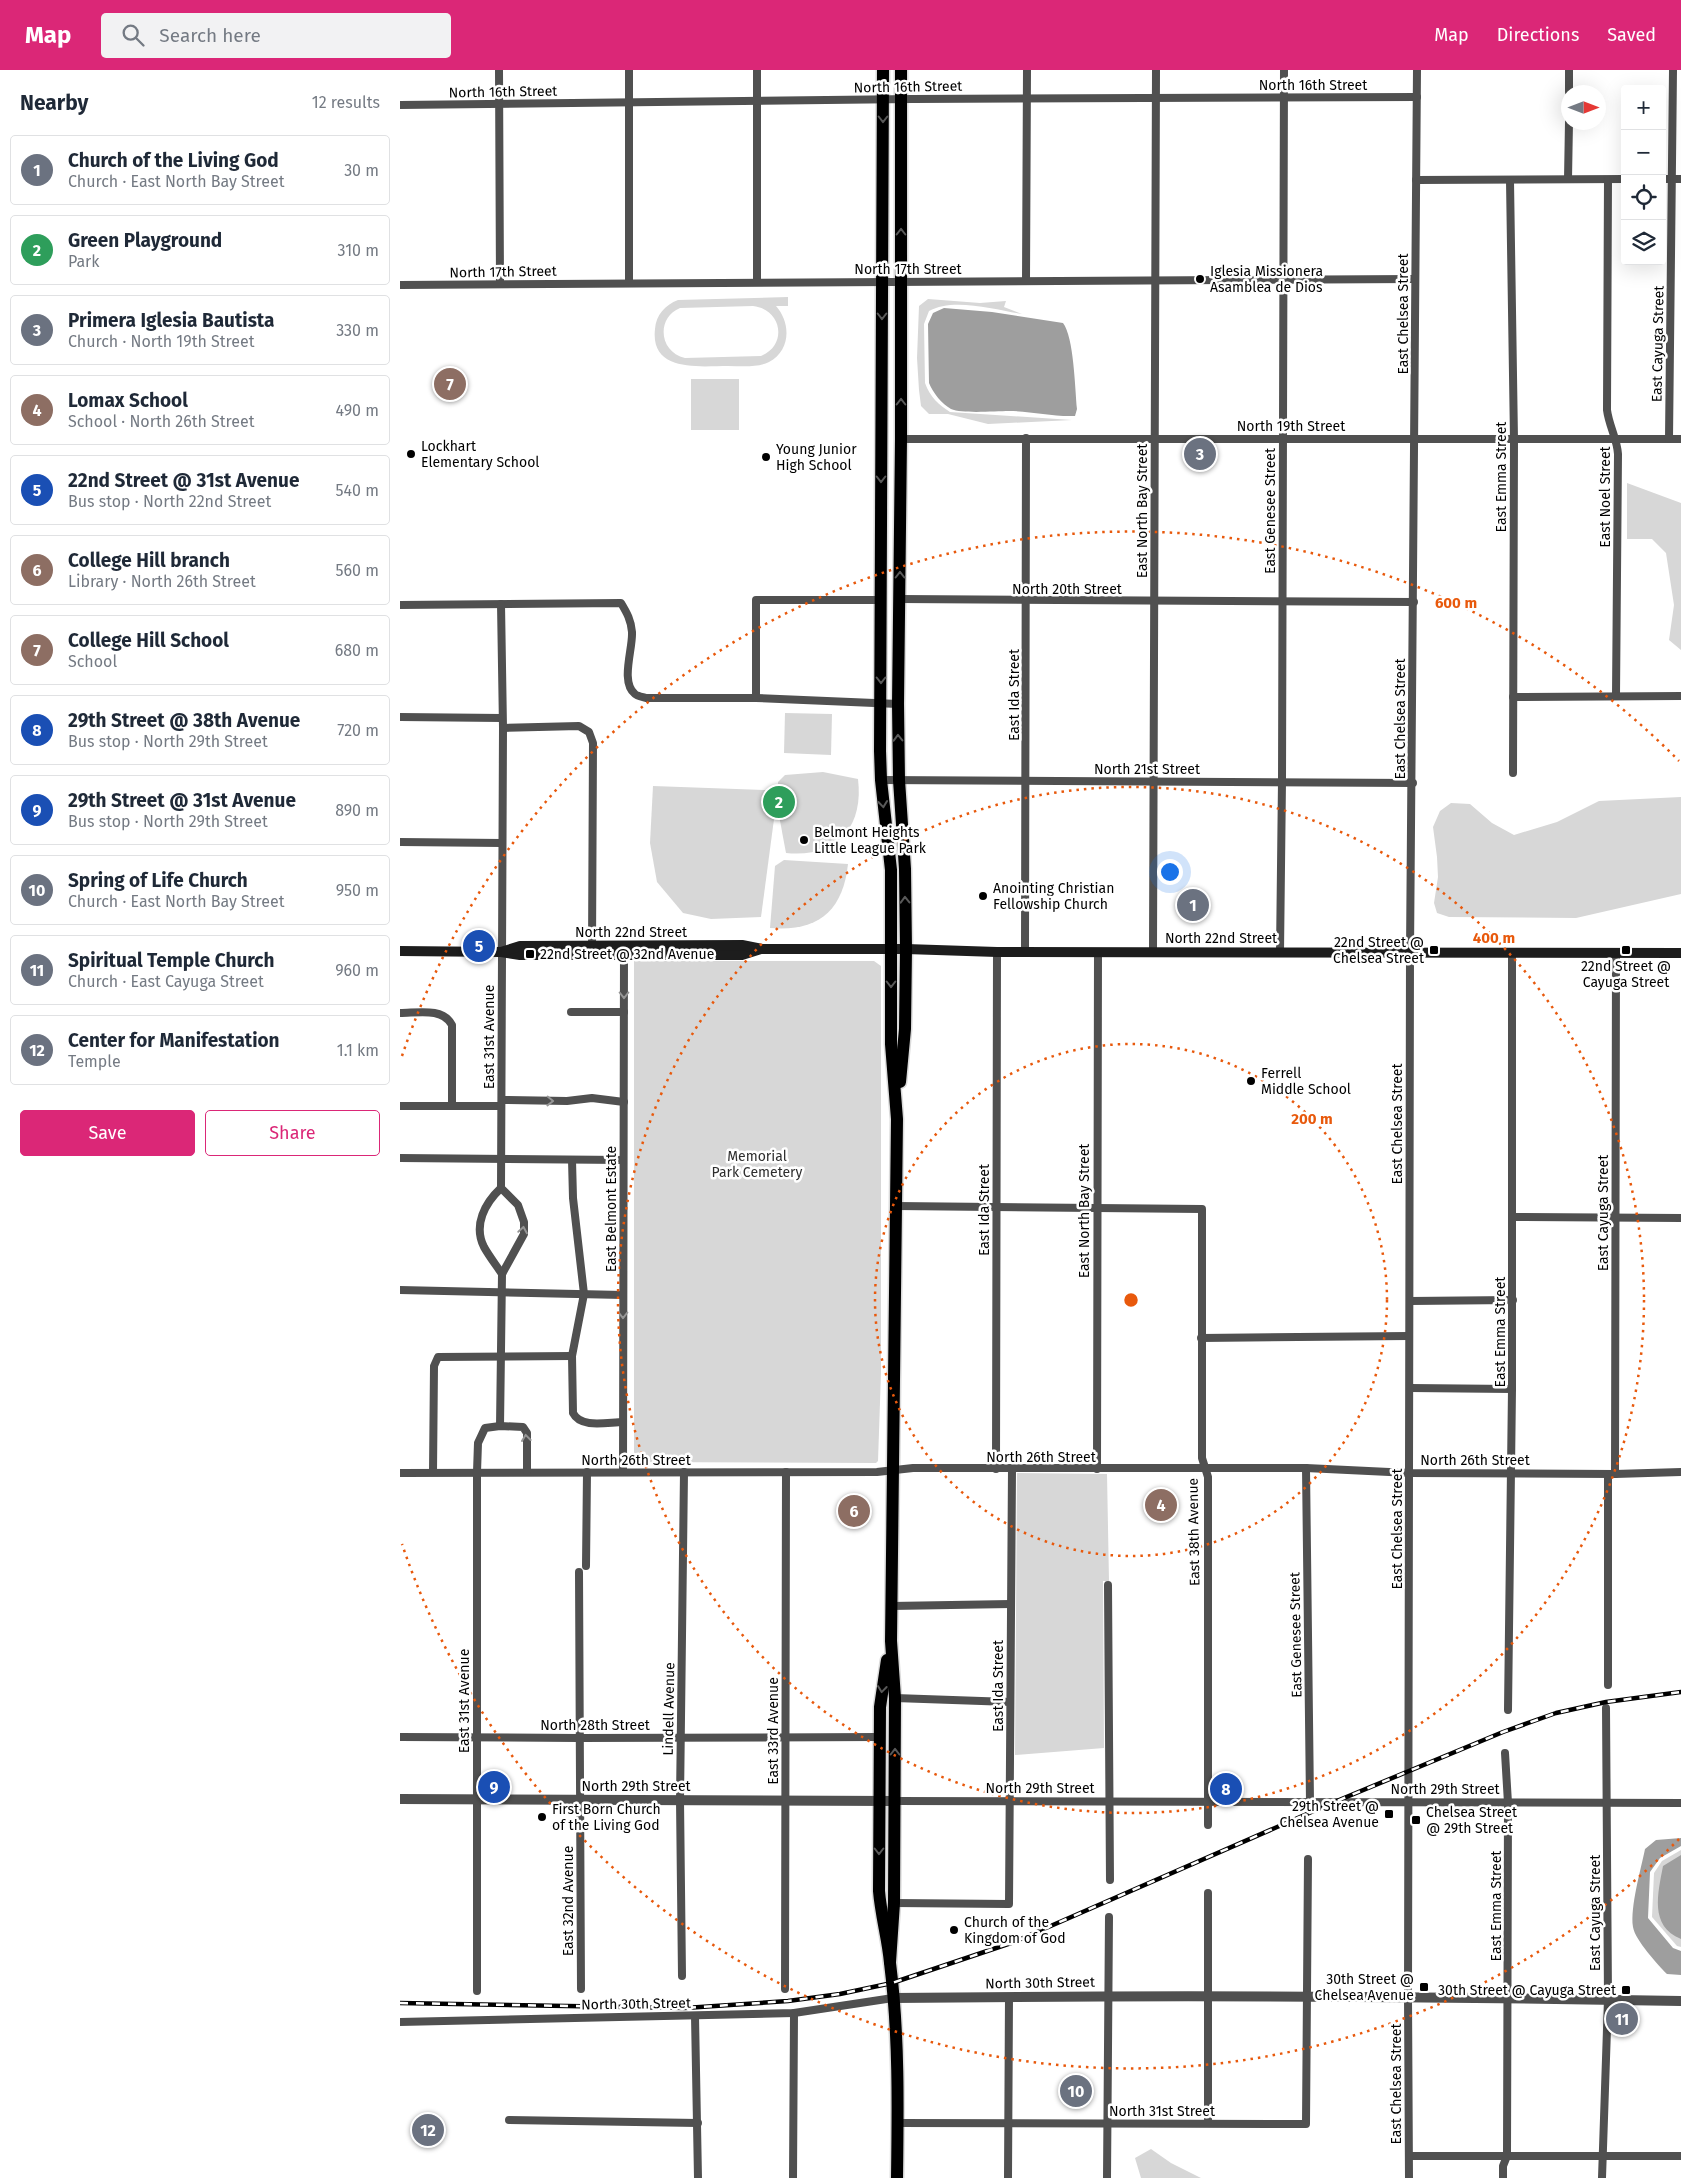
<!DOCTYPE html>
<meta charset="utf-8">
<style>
body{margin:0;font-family:"Fira Sans",sans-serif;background:#f2f2f3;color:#1f2937}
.controls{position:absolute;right:15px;top:15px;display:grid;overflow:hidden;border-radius:5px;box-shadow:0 5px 20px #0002}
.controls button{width:45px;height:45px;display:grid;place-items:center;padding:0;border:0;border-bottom:1px solid #e0e1e3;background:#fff;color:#1f2937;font:25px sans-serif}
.compass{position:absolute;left:1161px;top:15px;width:45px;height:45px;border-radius:50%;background:#fff;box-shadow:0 5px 20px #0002;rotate:90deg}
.you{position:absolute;left:769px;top:801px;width:18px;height:18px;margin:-12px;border:4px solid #fff;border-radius:50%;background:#1a73e8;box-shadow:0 0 0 8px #1a73e833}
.badge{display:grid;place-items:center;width:32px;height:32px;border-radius:50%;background:#db2777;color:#fff;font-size:16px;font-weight:700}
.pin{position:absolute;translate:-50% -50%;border:2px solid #fff;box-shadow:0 1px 5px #0006}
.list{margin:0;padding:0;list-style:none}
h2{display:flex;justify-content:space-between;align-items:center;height:65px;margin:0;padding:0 20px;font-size:21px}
h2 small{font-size:16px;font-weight:400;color:#747a83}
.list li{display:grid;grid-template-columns:32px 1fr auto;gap:15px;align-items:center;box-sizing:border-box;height:70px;margin:0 10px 10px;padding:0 10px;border:1px solid #e0e1e3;border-radius:5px}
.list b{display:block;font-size:19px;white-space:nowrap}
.list p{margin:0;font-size:16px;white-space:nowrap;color:#747a83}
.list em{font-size:16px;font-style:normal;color:#747a83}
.actions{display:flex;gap:10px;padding:15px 20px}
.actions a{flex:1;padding:11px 0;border:1px solid #db2777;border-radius:5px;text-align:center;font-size:18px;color:#db2777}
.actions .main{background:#db2777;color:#fff}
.icon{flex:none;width:28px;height:28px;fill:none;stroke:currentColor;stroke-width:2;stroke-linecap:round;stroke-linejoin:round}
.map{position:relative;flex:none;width:1281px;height:2108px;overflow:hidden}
header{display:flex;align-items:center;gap:30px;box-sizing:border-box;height:70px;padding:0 25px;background:#db2777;color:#fff}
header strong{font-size:24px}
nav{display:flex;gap:28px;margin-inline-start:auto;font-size:18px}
.search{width:350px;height:45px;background:#f2f2f3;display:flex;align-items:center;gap:12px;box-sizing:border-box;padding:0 18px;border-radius:5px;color:#747a83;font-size:19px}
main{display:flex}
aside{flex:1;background:#fff}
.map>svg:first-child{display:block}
.green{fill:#d7d7d7;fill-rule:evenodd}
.water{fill:#9e9e9e}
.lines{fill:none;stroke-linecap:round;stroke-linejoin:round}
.primary-casing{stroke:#dbdbdb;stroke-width:15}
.minor{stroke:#505050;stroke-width:8}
.tertiary{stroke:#505050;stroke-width:10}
.secondary{stroke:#1d1d1d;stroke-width:10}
.primary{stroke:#000;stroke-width:12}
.rail-casing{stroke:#000;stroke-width:4.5}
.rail{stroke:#fff;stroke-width:2.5;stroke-dasharray:8;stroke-linecap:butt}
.oneway{stroke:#595959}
.oneway2{stroke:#969696}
.ring{fill:none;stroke:#e8590c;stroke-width:2.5;stroke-dasharray:2.5 5}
.poi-dot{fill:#000;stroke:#fff;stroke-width:2}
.labels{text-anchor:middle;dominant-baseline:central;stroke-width:5;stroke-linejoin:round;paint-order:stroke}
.street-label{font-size:14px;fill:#000;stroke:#fff}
.poi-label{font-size:14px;fill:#000;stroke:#fff;text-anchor:start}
.park-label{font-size:14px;fill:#2e2e2e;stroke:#fff}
.centre{fill:#e8590c;stroke:#fff;stroke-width:2.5}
.ring-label{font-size:15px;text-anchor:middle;font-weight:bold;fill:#e8590c;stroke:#fff;stroke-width:5;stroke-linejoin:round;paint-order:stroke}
</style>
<header>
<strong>Map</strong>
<div class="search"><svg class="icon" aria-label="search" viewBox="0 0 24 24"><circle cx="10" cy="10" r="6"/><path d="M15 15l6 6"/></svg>Search here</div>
<nav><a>Map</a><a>Directions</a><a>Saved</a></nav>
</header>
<main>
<aside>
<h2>Nearby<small>12 results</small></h2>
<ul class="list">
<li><span class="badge" style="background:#6b7280">1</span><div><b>Church of the Living God</b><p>Church · East North Bay Street</p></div><em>30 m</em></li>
<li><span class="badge" style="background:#2e9e5b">2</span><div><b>Green Playground</b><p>Park</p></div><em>310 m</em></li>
<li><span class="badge" style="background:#6b7280">3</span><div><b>Primera Iglesia Bautista</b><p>Church · North 19th Street</p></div><em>330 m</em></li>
<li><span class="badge" style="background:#8d6e63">4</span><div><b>Lomax School</b><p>School · North 26th Street</p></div><em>490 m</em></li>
<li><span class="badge" style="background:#1a4fb4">5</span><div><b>22nd Street @ 31st Avenue</b><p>Bus stop · North 22nd Street</p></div><em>540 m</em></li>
<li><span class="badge" style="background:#8d6e63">6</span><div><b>College Hill branch</b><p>Library · North 26th Street</p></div><em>560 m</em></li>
<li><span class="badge" style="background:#8d6e63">7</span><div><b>College Hill School</b><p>School</p></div><em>680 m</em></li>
<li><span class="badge" style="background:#1a4fb4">8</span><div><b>29th Street @ 38th Avenue</b><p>Bus stop · North 29th Street</p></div><em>720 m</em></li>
<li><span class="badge" style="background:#1a4fb4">9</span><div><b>29th Street @ 31st Avenue</b><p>Bus stop · North 29th Street</p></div><em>890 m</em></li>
<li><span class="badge" style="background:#6b7280">10</span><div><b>Spring of Life Church</b><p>Church · East North Bay Street</p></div><em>950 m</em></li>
<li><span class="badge" style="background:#6b7280">11</span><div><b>Spiritual Temple Church</b><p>Church · East Cayuga Street</p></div><em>960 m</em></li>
<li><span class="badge" style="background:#6b7280">12</span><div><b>Center for Manifestation</b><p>Temple</p></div><em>1.1 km</em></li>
</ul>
<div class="actions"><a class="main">Save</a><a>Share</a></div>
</aside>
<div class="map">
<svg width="1281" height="2108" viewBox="0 0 1281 2108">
<rect width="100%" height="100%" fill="#fff"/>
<g class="green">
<path d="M388 227V236H376C391 253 391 280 369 292 357 298 341 296 328 296 300 296 250 303 255 259 256 245 265 235 278 230ZM353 236C382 239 388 275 361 286L285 288C259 282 256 248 280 238Z"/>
<path d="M528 229 580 233 606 231 604 237 622 244C597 240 553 227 529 241L524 254 525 313C530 327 539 335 550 342L672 350 588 354 548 344H529L521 336 519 320 517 288 519 236Z"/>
<rect x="291" y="309" width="48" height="51"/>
<path d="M1227 413 1281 433V580L1269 570 1274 535 1266 483 1252 469H1227Z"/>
<path d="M385 643 432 644 431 685 384 683Z"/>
<path d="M423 702 458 709C464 758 436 788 386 783L378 740V712L385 705Z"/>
<path d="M253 716 365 720 376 734 361 847 311 849 283 843 257 812 250 773Z"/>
<path d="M1281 727V824L1176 848 1049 847 1037 843 1034 833 1038 807 1037 787 1033 757 1040 741 1051 733 1070 734 1092 753 1114 765 1157 752 1199 731Z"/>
<path d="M384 790 448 794C443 841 418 862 370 858L375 796Z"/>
<path d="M234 891H474L481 896V1303L478 1391 476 1393 234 1392Z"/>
<path d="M617 1403 707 1404 709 1511H703L704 1678 615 1685Z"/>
<path d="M1281 1780V1877L1277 1876 1252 1847 1254 1803 1262 1791Z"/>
<path d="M751 2079 771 2093 801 2108H741L735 2088Z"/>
</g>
<g class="water">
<path d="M544 238 592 242 663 253C674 267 675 319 677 339L675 346C653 347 631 341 609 341 595 341 563 344 551 339 542 334 533 323 529 313L528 254 533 243Z"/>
<path d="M1281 1768V1776L1260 1788 1250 1802 1248 1848 1273 1878 1281 1881V1905L1267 1904C1258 1895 1235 1870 1233 1857 1230 1837 1241 1799 1245 1779L1256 1770Z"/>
<path d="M1281 1785V1869C1249 1856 1258 1823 1263 1796Z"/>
</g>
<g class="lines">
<defs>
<g id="primary">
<path d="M483 0 480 681 481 710 491 800V974L497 1049 491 1571 495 1628 494 1833 490 1892"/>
<path d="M500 1012 505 959 506 879 505 799 499 710 498 634 501 369V0"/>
<path d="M487 1590 480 1637 479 1821C481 1846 488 1869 490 1893 499 1964 498 2037 497 2108"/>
</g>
</defs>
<use href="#primary" class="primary-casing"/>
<g class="minor">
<path d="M99 0 100 214"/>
<path d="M229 0V213"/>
<path d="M357 0V211"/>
<path d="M1169 22V0"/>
<path d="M0 35 512 29 1017 27"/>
<path d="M1168 109 1169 52"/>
<path d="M1262 109H1281"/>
<path d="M1016 110 1225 109"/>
<path d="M1208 110 1207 340C1209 356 1217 368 1218 384L1216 626"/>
<path d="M1110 111 1114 369 1113 703"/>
<path d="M626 211 627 0"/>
<path d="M0 215 1015 209"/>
<path d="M501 369H1281"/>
<path d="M1269 369 1273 0"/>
<path d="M500 529 1014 532"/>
<path d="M0 535 221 533C227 543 231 550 232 562 233 579 220 612 235 624 237 626 243 627 246 628H356L498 634"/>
<path d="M1113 627 1281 626"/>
<path d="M356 628V530H481"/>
<path d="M0 647 102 648"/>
<path d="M103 658 179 656 189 662 193 673 192 881"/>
<path d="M481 710 1013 713"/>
<path d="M0 772 102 773"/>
<path d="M625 881 626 368"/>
<path d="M753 882 756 0"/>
<path d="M880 882 882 711 884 0"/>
<path d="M171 942H224"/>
<path d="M0 943C17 943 43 937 52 955V1036"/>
<path d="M102 1030 167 1031 192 1028 224 1032"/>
<path d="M0 1036H101"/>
<path d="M0 1088 223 1090"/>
<path d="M172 1090 173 1128 184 1224 172 1286 173 1343C181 1359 208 1352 223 1352"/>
<path d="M101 1118C85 1133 73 1155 84 1177 89 1186 96 1195 102 1204"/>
<path d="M496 1136 802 1139V1388L808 1407V1755"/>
<path d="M1113 1147 1281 1148"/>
<path d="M0 1220 223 1225"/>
<path d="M1010 1231 1113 1230"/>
<path d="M801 1268 1009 1266"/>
<path d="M1010 1318 1112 1319"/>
<path d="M100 1356 102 1204 124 1164V1152L118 1135 101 1118 103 658 101 534"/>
<path d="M906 1398 910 1732"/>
<path d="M596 1399 597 882"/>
<path d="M697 1399 698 882"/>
<path d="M33 1402 34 1296 38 1287 172 1286"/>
<path d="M223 1402 224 880"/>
<path d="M0 1403 477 1402 513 1398H906L1010 1403 1215 1404 1281 1402"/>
<path d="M1208 1404V1615"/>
<path d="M1215 1404 1216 883"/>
<path d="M186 1496 187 1402"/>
<path d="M179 1502 181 1919"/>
<path d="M708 1515 710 1810"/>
<path d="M491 1536 611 1534"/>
<path d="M495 1628 610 1632"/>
<path d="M1108 1640 1112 1319V883"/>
<path d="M0 1667 179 1668 479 1667"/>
<path d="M494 1731 1281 1733"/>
<path d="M808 1823V2053"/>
<path d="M494 1833 609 1834 612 1399"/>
<path d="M282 1906 280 1730 284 1402"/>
<path d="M385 1919 386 1402"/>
<path d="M77 1921V1402L78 1373 85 1358 100 1356 123 1357 127 1363V1402"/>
<path d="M295 1946 298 2108"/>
<path d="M0 1952 394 1943 493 1928"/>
<path d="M109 2050 298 2053"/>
<path d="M498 2053 906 2054 908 1789"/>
<path d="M1009 2086H1281"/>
<path d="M393 2108 394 1943"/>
<path d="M608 2108 609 1927"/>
<path d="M707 2108 709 1847"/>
<path d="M1009 2108 1008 1927 1010 883 1017 0"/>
<path d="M1103 2108V2096L1107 2086 1108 1733 1105 1683"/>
<path d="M1202 2108 1208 1929 1206 1638"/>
</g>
<g class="tertiary">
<path d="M0 1729 494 1731"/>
<path d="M493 1928C756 1925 1018 1926 1281 1931"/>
</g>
<g class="secondary">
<path d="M0 881 101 882 120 885H342L361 879"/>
<path d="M101 882 120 876 342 875 362 879H506L597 882 1281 883"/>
</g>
<use href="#primary" class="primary"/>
<defs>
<path id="rail" d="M0 1933 285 1938 388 1931 440 1924 492 1913 614 1872 932 1733 1103 1662 1156 1643 1206 1632 1281 1622"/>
</defs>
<use href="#rail" class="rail-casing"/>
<use href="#rail" class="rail"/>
</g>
<defs><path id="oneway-chevron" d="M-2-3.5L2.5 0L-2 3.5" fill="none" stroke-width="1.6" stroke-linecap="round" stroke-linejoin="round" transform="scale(1.25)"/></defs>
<g class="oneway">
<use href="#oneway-chevron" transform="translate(483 49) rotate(90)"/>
<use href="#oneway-chevron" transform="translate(501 162) rotate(-90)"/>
<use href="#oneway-chevron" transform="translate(482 246) rotate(90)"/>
<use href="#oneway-chevron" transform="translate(501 332) rotate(-90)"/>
<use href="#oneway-chevron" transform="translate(481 409) rotate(90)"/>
<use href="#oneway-chevron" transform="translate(500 505) rotate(-90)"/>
<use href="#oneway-chevron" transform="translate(481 610) rotate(90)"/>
<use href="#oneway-chevron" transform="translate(498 668) rotate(-91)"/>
<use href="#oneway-chevron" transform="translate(483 734) rotate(84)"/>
<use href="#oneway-chevron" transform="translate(505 830) rotate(-91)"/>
<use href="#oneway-chevron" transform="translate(491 914) rotate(90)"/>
<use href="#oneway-chevron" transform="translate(482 1619) rotate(97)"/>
<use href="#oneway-chevron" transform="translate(495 1682) rotate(-90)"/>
<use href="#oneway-chevron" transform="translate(479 1781) rotate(90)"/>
</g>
<g class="oneway2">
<use href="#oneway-chevron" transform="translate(224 925) rotate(90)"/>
<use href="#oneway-chevron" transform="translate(150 1031) rotate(1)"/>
<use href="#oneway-chevron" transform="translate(123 1160) rotate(-81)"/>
<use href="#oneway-chevron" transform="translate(223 1245) rotate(90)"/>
<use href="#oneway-chevron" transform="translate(126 1368) rotate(-97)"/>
</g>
<g class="ring">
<circle cx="731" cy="1230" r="256"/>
<circle cx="731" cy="1230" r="513"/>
<path d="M1279 1769A769 769 0 0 1 2 1474M2 986A769 769 0 0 1 1279 691"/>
</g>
<g class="poi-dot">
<circle cx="800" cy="209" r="5"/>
<circle cx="11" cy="384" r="5"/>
<circle cx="366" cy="387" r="5"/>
<circle cx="404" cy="770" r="5"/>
<circle cx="583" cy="826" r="5"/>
<rect x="1029" y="875" width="10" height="10" rx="2.5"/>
<rect x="1221" y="875" width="10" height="10" rx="2.5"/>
<rect x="125" y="879" width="10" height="10" rx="2.5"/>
<circle cx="851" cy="1011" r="5"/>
<rect x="984" y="1739" width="10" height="10" rx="2.5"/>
<circle cx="142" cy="1747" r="5"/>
<rect x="1011" y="1745" width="10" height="10" rx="2.5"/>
<circle cx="554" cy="1860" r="5"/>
<rect x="1019" y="1912" width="10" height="10" rx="2.5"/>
<rect x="1221" y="1915" width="10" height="10" rx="2.5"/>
</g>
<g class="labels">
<g class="street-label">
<text x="913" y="15">North 16th Street</text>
<text transform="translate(508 17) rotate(-1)">North 16th Street</text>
<text transform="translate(103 22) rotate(-1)">North 16th Street</text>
<text x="508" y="199">North 17th Street</text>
<text transform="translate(103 202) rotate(-1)">North 17th Street</text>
<text transform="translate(1003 244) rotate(-90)">East Chelsea Street</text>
<text transform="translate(1258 274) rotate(-89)">East Cayuga Street</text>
<text x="891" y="356">North 19th Street</text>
<text transform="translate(1101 407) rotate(-90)">East Emma Street</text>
<text transform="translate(1205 427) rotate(-90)">East Noel Street</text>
<text transform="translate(742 441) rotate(-90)">East North Bay Street</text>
<text transform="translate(870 441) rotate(-90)">East Genesee Street</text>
<text x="667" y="519">North 20th Street</text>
<text transform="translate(614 625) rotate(-90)">East Ida Street</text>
<text transform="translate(1000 649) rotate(-90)">East Chelsea Street</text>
<text x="747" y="699">North 21st Street</text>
<text x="231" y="862">North 22nd Street</text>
<text x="821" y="868">North 22nd Street</text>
<text transform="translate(89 967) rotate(-90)">East 31st Avenue</text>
<text transform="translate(997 1054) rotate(-90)">East Chelsea Street</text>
<text transform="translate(211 1139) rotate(-90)">East Belmont Estate</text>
<text transform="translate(584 1140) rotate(-90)">East Ida Street</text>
<text transform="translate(684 1141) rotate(-90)">East North Bay Street</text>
<text transform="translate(1203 1143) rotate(-90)">East Cayuga Street</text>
<text transform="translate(1100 1262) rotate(-90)">East Emma Street</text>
<text x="641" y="1387">North 26th Street</text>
<text x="236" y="1390">North 26th Street</text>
<text x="1075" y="1390">North 26th Street</text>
<text transform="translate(997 1459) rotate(-90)">East Chelsea Street</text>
<text transform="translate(794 1462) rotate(-91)">East 38th Avenue</text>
<text transform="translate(896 1565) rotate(-91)">East Genesee Street</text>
<text transform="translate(598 1616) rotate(-90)">East Ida Street</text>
<text transform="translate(64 1631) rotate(-90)">East 31st Avenue</text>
<text transform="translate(269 1639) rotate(-89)">Lindell Avenue</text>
<text x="195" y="1655">North 28th Street</text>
<text transform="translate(373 1661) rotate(-90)">East 33rd Avenue</text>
<text x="236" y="1716">North 29th Street</text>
<text x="640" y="1718">North 29th Street</text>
<text x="1045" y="1719">North 29th Street</text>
<text transform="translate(168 1831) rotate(-90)">East 32nd Avenue</text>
<text transform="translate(1096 1836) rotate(-90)">East Emma Street</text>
<text transform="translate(1195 1843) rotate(-90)">East Cayuga Street</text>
<text transform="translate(640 1913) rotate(-1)">North 30th Street</text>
<text transform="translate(236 1934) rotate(-1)">North 30th Street</text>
<text transform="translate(996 2014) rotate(-90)">East Chelsea Street</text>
<text x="762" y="2041">North 31st Street</text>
</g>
<g class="poi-label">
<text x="810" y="201">Iglesia Missionera<tspan x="810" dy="16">Asamblea de Dios</tspan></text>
<text x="21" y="376">Lockhart<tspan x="21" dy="16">Elementary School</tspan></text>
<text x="376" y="379">Young Junior<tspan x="376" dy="16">High School</tspan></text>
<text x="414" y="762">Belmont Heights<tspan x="414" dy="16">Little League Park</tspan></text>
<text x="593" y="818">Anointing Christian<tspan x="593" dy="16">Fellowship Church</tspan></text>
<text x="1024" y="872" text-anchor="end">22nd Street @<tspan x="1024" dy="16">Chelsea Street</tspan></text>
<text x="140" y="884">22nd Street @ 32nd Avenue</text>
<text x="1226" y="896" text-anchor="middle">22nd Street @<tspan x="1226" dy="16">Cayuga Street</tspan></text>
<text x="861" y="1003">Ferrell<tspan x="861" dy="16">Middle School</tspan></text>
<text x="979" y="1736" text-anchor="end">29th Street @<tspan x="979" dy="16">Chelsea Avenue</tspan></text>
<text x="152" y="1739">First Born Church<tspan x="152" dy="16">of the Living God</tspan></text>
<text x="1026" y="1742">Chelsea Street<tspan x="1026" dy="16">@ 29th Street</tspan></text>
<text x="564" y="1852">Church of the<tspan x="564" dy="16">Kingdom of God</tspan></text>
<text x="1014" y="1909" text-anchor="end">30th Street @<tspan x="1014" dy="16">Chelsea Avenue</tspan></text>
<text x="1216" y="1920" text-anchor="end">30th Street @ Cayuga Street</text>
</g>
<g class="park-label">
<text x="357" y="1086">Memorial<tspan x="357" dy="16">Park Cemetery</tspan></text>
</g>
</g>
<circle cx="731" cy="1230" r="8" class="centre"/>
<g class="ring-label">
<text x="1056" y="538">600 m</text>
<text x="1094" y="873">400 m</text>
<text x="912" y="1054">200 m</text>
</g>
</svg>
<div class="controls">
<button>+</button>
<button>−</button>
<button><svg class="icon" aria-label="locate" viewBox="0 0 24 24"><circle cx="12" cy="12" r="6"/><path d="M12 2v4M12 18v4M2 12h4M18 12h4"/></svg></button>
<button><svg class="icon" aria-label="layers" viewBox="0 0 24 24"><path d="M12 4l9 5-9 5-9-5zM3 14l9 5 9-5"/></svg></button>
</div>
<svg class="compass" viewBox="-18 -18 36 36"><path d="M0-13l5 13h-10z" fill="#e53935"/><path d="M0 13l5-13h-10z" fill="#747a83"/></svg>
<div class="you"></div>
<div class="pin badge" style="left:793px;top:835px;background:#6b7280">1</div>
<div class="pin badge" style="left:379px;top:732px;background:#2e9e5b">2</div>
<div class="pin badge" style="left:800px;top:384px;background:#6b7280">3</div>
<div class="pin badge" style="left:761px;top:1435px;background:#8d6e63">4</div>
<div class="pin badge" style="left:79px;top:876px;background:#1a4fb4">5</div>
<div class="pin badge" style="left:454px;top:1441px;background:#8d6e63">6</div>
<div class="pin badge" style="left:50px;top:314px;background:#8d6e63">7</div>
<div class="pin badge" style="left:826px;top:1719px;background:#1a4fb4">8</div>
<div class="pin badge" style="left:94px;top:1717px;background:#1a4fb4">9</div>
<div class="pin badge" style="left:676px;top:2021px;background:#6b7280">10</div>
<div class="pin badge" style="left:1222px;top:1949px;background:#6b7280">11</div>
<div class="pin badge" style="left:28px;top:2060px;background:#6b7280">12</div>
</div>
</main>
